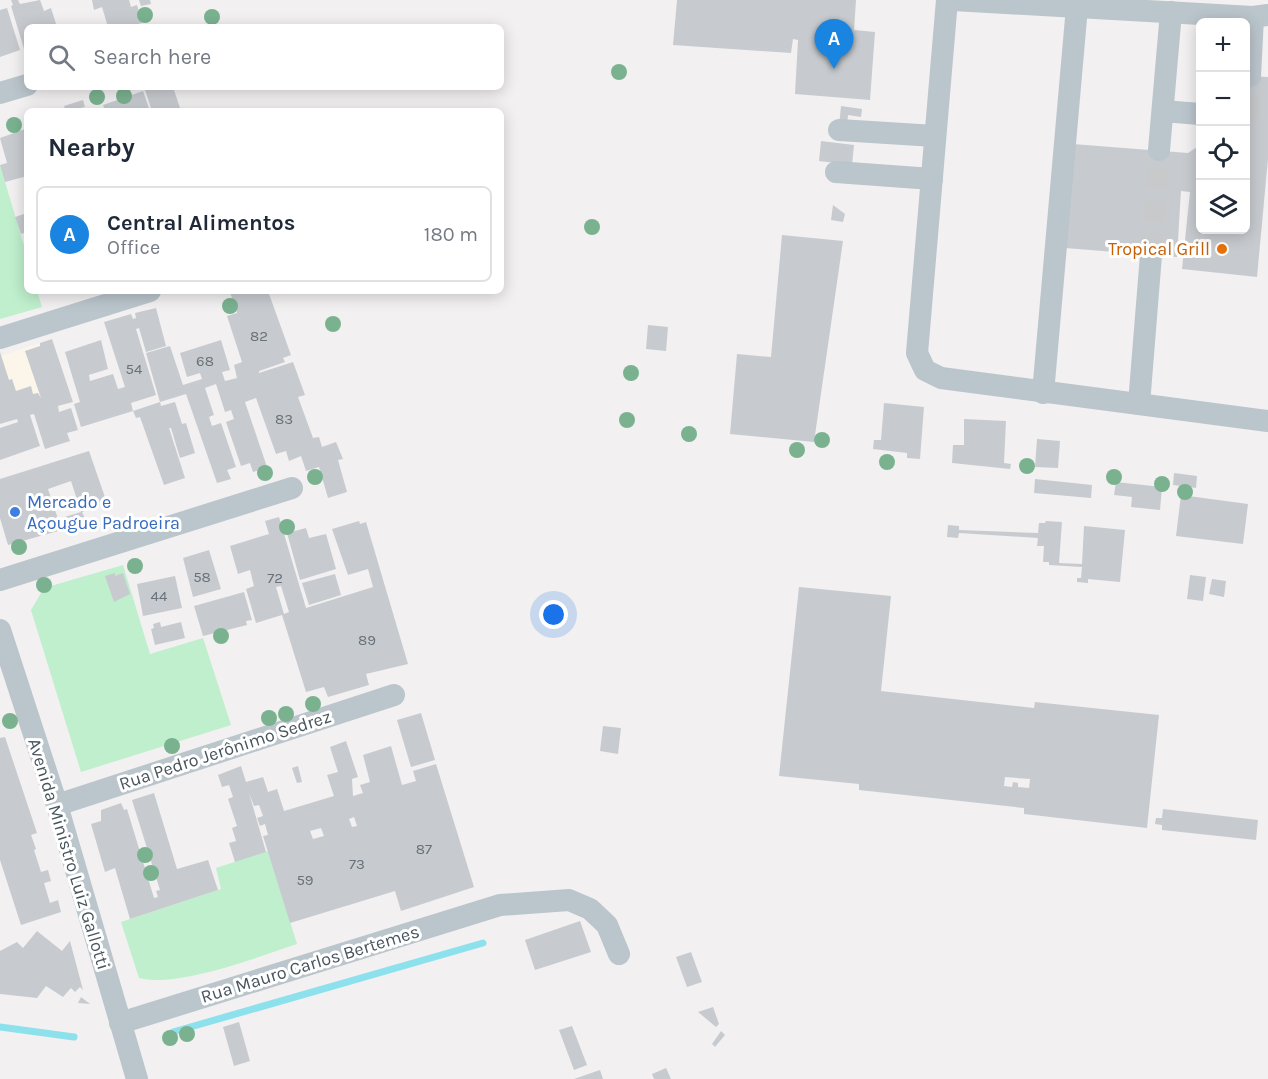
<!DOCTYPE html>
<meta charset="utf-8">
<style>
body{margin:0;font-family:Karla,sans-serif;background:#f6f6f7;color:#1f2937}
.controls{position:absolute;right:18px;top:18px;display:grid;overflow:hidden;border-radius:9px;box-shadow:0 3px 15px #0003}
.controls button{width:54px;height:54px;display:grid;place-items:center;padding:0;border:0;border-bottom:2px solid #e0e1e3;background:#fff;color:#1f2937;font:30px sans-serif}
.you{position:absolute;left:554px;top:615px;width:21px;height:21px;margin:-15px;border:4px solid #fff;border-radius:50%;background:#1a73e8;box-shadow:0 0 0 9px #1a73e833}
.badge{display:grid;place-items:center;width:39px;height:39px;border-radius:50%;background:#1a84e1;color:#fff;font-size:20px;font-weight:700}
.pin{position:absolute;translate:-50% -50px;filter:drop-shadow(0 2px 3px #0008)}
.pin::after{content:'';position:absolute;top:32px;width:21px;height:18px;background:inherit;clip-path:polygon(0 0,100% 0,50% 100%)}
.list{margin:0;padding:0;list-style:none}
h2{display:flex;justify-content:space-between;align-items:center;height:78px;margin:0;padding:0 24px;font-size:26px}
h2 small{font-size:20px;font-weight:400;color:#747a83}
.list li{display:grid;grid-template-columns:39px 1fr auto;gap:18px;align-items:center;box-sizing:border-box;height:96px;margin:0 12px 12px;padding:0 12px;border:2px solid #e0e1e3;border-radius:9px}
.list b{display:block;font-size:22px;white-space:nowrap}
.list p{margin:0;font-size:20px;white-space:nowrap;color:#747a83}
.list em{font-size:20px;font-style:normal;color:#747a83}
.icon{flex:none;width:33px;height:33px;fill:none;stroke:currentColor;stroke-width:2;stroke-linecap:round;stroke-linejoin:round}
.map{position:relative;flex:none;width:1268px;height:1079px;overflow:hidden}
.search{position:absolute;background:#fff;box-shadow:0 3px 15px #0003;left:24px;top:24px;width:480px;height:66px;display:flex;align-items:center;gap:15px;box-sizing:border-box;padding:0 21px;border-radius:9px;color:#747a83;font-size:22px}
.panel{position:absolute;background:#fff;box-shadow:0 3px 15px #0003;left:24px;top:108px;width:480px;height:186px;border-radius:9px}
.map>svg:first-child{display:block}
.commercial{fill:#fcf5ea}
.green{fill:#bfefcd}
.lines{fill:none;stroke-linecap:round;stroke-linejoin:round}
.stream{stroke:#8ce1ec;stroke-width:7}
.building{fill:#c7cbcf;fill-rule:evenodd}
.minor-tunnel{stroke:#c8c9cb;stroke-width:22;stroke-dasharray:22 11;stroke-linecap:butt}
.minor{stroke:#bbc5cc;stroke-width:22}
.tree{fill:#7ab290}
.food-dot{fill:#e8710a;stroke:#fff;stroke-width:2}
.shop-dot{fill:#3f7fe0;stroke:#fff;stroke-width:2}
.labels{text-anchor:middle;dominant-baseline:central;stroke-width:6;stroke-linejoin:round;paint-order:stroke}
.number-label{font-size:15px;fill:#68727a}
.food-label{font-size:18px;fill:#c56008;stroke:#fff;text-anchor:end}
.shop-label{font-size:18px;fill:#366cbe;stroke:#fff;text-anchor:start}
.street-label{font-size:18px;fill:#48555d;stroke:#fff}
</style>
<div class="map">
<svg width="1268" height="1079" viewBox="0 0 1268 1079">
<rect width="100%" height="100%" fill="#f2f0f0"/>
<path class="commercial" d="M52 339 73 402 0 424V356Z"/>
<g class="green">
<path d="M0 165 27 256V291H37L42 307 0 319Z"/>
<path d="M123 565 150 654 203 638 231 725 81 772 31 610 44 588Z"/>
<path d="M268 851 297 944C258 957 177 988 139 978L121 922 221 889 216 868Z"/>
</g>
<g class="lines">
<g class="stream">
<path d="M0 1027 74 1037"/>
<path d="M173 1032 483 943"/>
</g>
</g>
<g class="building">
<path d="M11 0H18L20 4 40 0 44 11 51 8 57 27H27V51L25 52 11 6 13 5Z"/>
<path d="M92 0H129L131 7 137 5 142 23 127 27H108L102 7 94 10Z"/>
<path d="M139 0H150L151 4 141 6Z"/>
<path d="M677 0H856L854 30 875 32 870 100 795 94 798 40 793 39 791 53 673 45Z"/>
<path d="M7 8 20 50 0 57V10Z"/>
<path d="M1246 76 1268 77V159L1257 277 1182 269 1190 192 1181 191 1177 257 1065 248 1073 144 1188 153 1200 145V230H1246Z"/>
<path d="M144 87H173L181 111H152Z"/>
<path d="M143 91 150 111H105L103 105Z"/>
<path d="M83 100 85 107 66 111 64 106Z"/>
<path d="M841 106 862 109 861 117 848 115 847 127 839 126Z"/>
<path d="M25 129 27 176 5 182 0 165 7 163 0 138Z"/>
<path d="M821 141 854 145 852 165 819 161Z"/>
<path d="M833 205 845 214 843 222 831 220Z"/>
<path d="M27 213V232L21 234 15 217Z"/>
<path d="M782 235 843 241 814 442 730 434 737 354 771 357Z"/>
<path d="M268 291 291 355 283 358 285 362 259 371V373L293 362 305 395 298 397 313 438 319 437 322 447 336 442 343 459 338 460 347 492 328 498 319 467 306 471 301 456 289 461 286 451 276 454 256 398 245 402 267 467 253 472 250 463 241 466 226 422 234 419 231 410 225 412 216 384 205 388 214 415 209 417 212 426 221 423 236 467 227 470 231 479 217 483 186 394 160 402 146 353 170 346 183 385 202 379 200 373 187 377 180 353 221 340 230 370 222 372 225 381 237 378 234 365 242 362 227 316 237 313 230 292Z"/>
<path d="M156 308 166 346 146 352 139 328 136 329 156 395 131 403 133 411 160 402 161 406 175 402 182 424 186 423 195 453 180 458 171 428H169L185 478 164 485 140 417 136 418 133 411 81 427 74 404 80 402 65 352 101 340 108 369 89 375 90 381 113 374 118 389 125 387 104 322 131 314 133 319 136 318 135 313Z"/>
<path d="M648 325 668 327 666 351 646 349Z"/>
<path d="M52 339 73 402 58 406 59 412 71 408 78 430 67 433 70 441 45 449 34 414 30 415 40 446 0 460V428L18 422 17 419 0 424V352L9 380 12 379 16 391 31 386 33 394 38 393 41 398 25 351 40 346V343Z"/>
<path d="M884 403 924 407 920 459 907 458V453L873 449 874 440H881Z"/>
<path d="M964 419 1006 421 1004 463 1011 464 1010 469 952 463 953 445H964Z"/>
<path d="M1037 439 1060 441 1058 468 1035 467Z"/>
<path d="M89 451 107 503 82 512 87 523 8 545 0 518V479ZM71 481 81 512 58 519 48 489Z"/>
<path d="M1174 473 1197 476 1196 488 1173 485Z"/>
<path d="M1035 479 1092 485 1091 498 1034 493Z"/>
<path d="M1116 482 1162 487 1160 510 1131 507 1132 497 1114 495Z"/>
<path d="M1181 495 1248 504 1243 544 1176 536Z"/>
<path d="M279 517 306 608 373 587 368 569 348 575 332 529 359 521 360 524 366 522 408 664 366 674 369 685 328 697 324 687 306 692 282 615 256 623 246 589 254 586 250 570 238 574 230 546 269 534 265 521ZM281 586 289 612 284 614 276 587Z"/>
<path d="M1046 521 1062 522 1059 563 1082 564 1084 526 1125 530 1120 582 1088 579V583L1077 582V578H1081L1082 567 1049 565V562H1043L1044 546H1037L1038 538 959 533 958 538 947 537 948 525 959 526V530L1038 533 1039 523H1045Z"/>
<path d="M306 528 309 538 326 534 336 569 300 580 287 533Z"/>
<path d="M209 550 221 589 193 597 183 558Z"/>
<path d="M115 573V576L123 573 130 594 114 602 105 576Z"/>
<path d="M335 574 341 595 309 605 302 583Z"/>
<path d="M1190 575 1206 577 1203 601 1187 599Z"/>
<path d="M175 576 182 608 143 616 137 584Z"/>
<path d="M1212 579 1226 581 1224 597 1209 594Z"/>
<path d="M799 587 891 596 881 691 1034 708 1035 702 1159 715 1147 828 1024 814V808L859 790V784L779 776ZM1005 777 1030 779 1029 788 1018 787V783L1013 782 1012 787 1004 786Z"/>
<path d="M244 592 252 620 246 621 247 625 203 636 194 606Z"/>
<path d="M160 622 161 627 181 622 185 638 155 645 151 629 154 628 153 624Z"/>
<path d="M421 713 435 760 411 767 397 720Z"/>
<path d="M603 726 621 728 618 754 600 751Z"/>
<path d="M5 737 37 833 31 835 36 849 34 850 41 872 48 870 51 881 44 883 50 903 58 900 61 912 21 925 0 860V738Z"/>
<path d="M346 741 358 777 352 779 353 796 363 793 360 785 370 782 363 755 391 746 402 785 416 781 413 771 436 764 474 887 401 911 395 891 290 923 263 836 268 835 265 824 260 826 257 818 263 816 259 805 254 806 249 793 266 852 235 862 229 843 236 841 232 828 237 826 228 799 233 797 229 785 222 787 218 775 241 766 246 782 263 777 268 792 277 789 284 811 334 796 327 775 338 772 330 747ZM354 817 357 826 352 827 349 819ZM321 828 324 836 313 839 310 831Z"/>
<path d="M298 766 302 782 297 783 292 768Z"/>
<path d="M154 793 177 869 208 860 218 890 130 919 115 868 105 872 91 824 101 821V810L121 803 124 810 127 809 154 898 158 897 156 891 160 890 132 800Z"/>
<path d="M1163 809 1258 820 1256 840 1162 830V825L1155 824 1156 818H1162Z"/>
<path d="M580 921 591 952 535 970 525 940Z"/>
<path d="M37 931 62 951 70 941 83 990 80 987 75 992 71 988 63 997 46 986 37 998 0 994V951L17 942 23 948Z"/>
<path d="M691 952 702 982 687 987 676 957Z"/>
<path d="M81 997 90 1004 78 1003Z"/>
<path d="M713 1007 719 1024 716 1027 698 1012Z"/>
<path d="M239 1022 250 1061 234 1066 223 1027Z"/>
<path d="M572 1026 587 1065 574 1070 559 1030Z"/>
<path d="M721 1031 725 1035 715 1047 712 1044Z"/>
<path d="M666 1068 671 1079H654L652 1074Z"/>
<path d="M600 1070 603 1079H574Z"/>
</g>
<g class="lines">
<g class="minor-tunnel">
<path d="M1248 119 1250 76"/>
<path d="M1151 255 1159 150"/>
</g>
<g class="minor">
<path d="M947 0 917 353 925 370 941 378 1268 421"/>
<path d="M953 0 1253 17 1268 15"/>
<path d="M1250 76 1253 17"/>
<path d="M0 93 27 85"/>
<path d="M1163 111 1200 114"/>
<path d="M839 130 935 136"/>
<path d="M1159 150 1171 12"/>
<path d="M836 172 932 179"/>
<path d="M0 338 150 291"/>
<path d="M1043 393 1077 7"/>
<path d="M1139 404 1151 255"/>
<path d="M0 580 292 488"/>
<path d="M0 630 57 805 137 1079"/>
<path d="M57 805 394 695"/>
<path d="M120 1023 500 905 569 900 590 909 607 925 619 954"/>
</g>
</g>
<g class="tree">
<circle cx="145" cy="15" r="8"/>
<circle cx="212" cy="17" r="8"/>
<circle cx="619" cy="72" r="8"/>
<circle cx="124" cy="96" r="8"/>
<circle cx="97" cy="97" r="8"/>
<circle cx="14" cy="125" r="8"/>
<circle cx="592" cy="227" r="8"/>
<circle cx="230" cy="306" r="8"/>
<circle cx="333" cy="324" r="8"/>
<circle cx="631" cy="373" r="8"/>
<circle cx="627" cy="420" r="8"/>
<circle cx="689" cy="434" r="8"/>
<circle cx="822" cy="440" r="8"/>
<circle cx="797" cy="450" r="8"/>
<circle cx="887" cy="462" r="8"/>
<circle cx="1027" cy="466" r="8"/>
<circle cx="265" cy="473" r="8"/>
<circle cx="315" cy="477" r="8"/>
<circle cx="1114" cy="477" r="8"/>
<circle cx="1162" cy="484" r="8"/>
<circle cx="1185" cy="492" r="8"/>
<circle cx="287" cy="527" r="8"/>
<circle cx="19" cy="547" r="8"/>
<circle cx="135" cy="566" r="8"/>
<circle cx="44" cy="585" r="8"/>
<circle cx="221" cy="636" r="8"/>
<circle cx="313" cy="704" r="8"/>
<circle cx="286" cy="714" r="8"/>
<circle cx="269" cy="718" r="8"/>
<circle cx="10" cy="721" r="8"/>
<circle cx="172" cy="746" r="8"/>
<circle cx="145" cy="855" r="8"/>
<circle cx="151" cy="873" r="8"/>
<circle cx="187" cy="1034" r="8"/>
<circle cx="170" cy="1038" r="8"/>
</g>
<circle class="food-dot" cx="1222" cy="249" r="6"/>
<circle class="shop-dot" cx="15" cy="512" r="6"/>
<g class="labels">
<g class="number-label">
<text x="259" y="336">82</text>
<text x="205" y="361">68</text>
<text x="134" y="369">54</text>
<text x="284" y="419">83</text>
<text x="202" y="577">58</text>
<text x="275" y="578">72</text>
<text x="159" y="596">44</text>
<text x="367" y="640">89</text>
<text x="424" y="849">87</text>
<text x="357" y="864">73</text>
<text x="305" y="880">59</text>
</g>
<g class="food-label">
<text x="1210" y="249">Tropical Grill</text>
</g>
<g class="shop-label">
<text x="27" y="502">Mercado e<tspan x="27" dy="21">Açougue Padroeira</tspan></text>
</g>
<g class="street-label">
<text transform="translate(225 750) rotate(-18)">Rua Pedro Jerônimo Sedrez</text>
<text transform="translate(69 854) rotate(73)">Avenida Ministro Luiz Gallotti</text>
<text transform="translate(310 964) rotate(-17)">Rua Mauro Carlos Bertemes</text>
</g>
</g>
</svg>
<div class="controls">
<button>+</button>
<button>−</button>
<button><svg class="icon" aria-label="locate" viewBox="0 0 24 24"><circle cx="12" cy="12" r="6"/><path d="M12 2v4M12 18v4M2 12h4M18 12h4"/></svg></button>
<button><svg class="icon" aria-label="layers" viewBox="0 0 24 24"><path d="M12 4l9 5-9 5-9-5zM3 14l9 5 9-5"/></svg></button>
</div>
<div class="you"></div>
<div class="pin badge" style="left:834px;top:69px">A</div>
<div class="search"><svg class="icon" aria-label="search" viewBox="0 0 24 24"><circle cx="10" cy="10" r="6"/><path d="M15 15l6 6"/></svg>Search here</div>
<section class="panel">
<h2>Nearby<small></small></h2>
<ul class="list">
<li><span class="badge">A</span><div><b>Central Alimentos</b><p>Office</p></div><em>180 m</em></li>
</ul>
</section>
</div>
